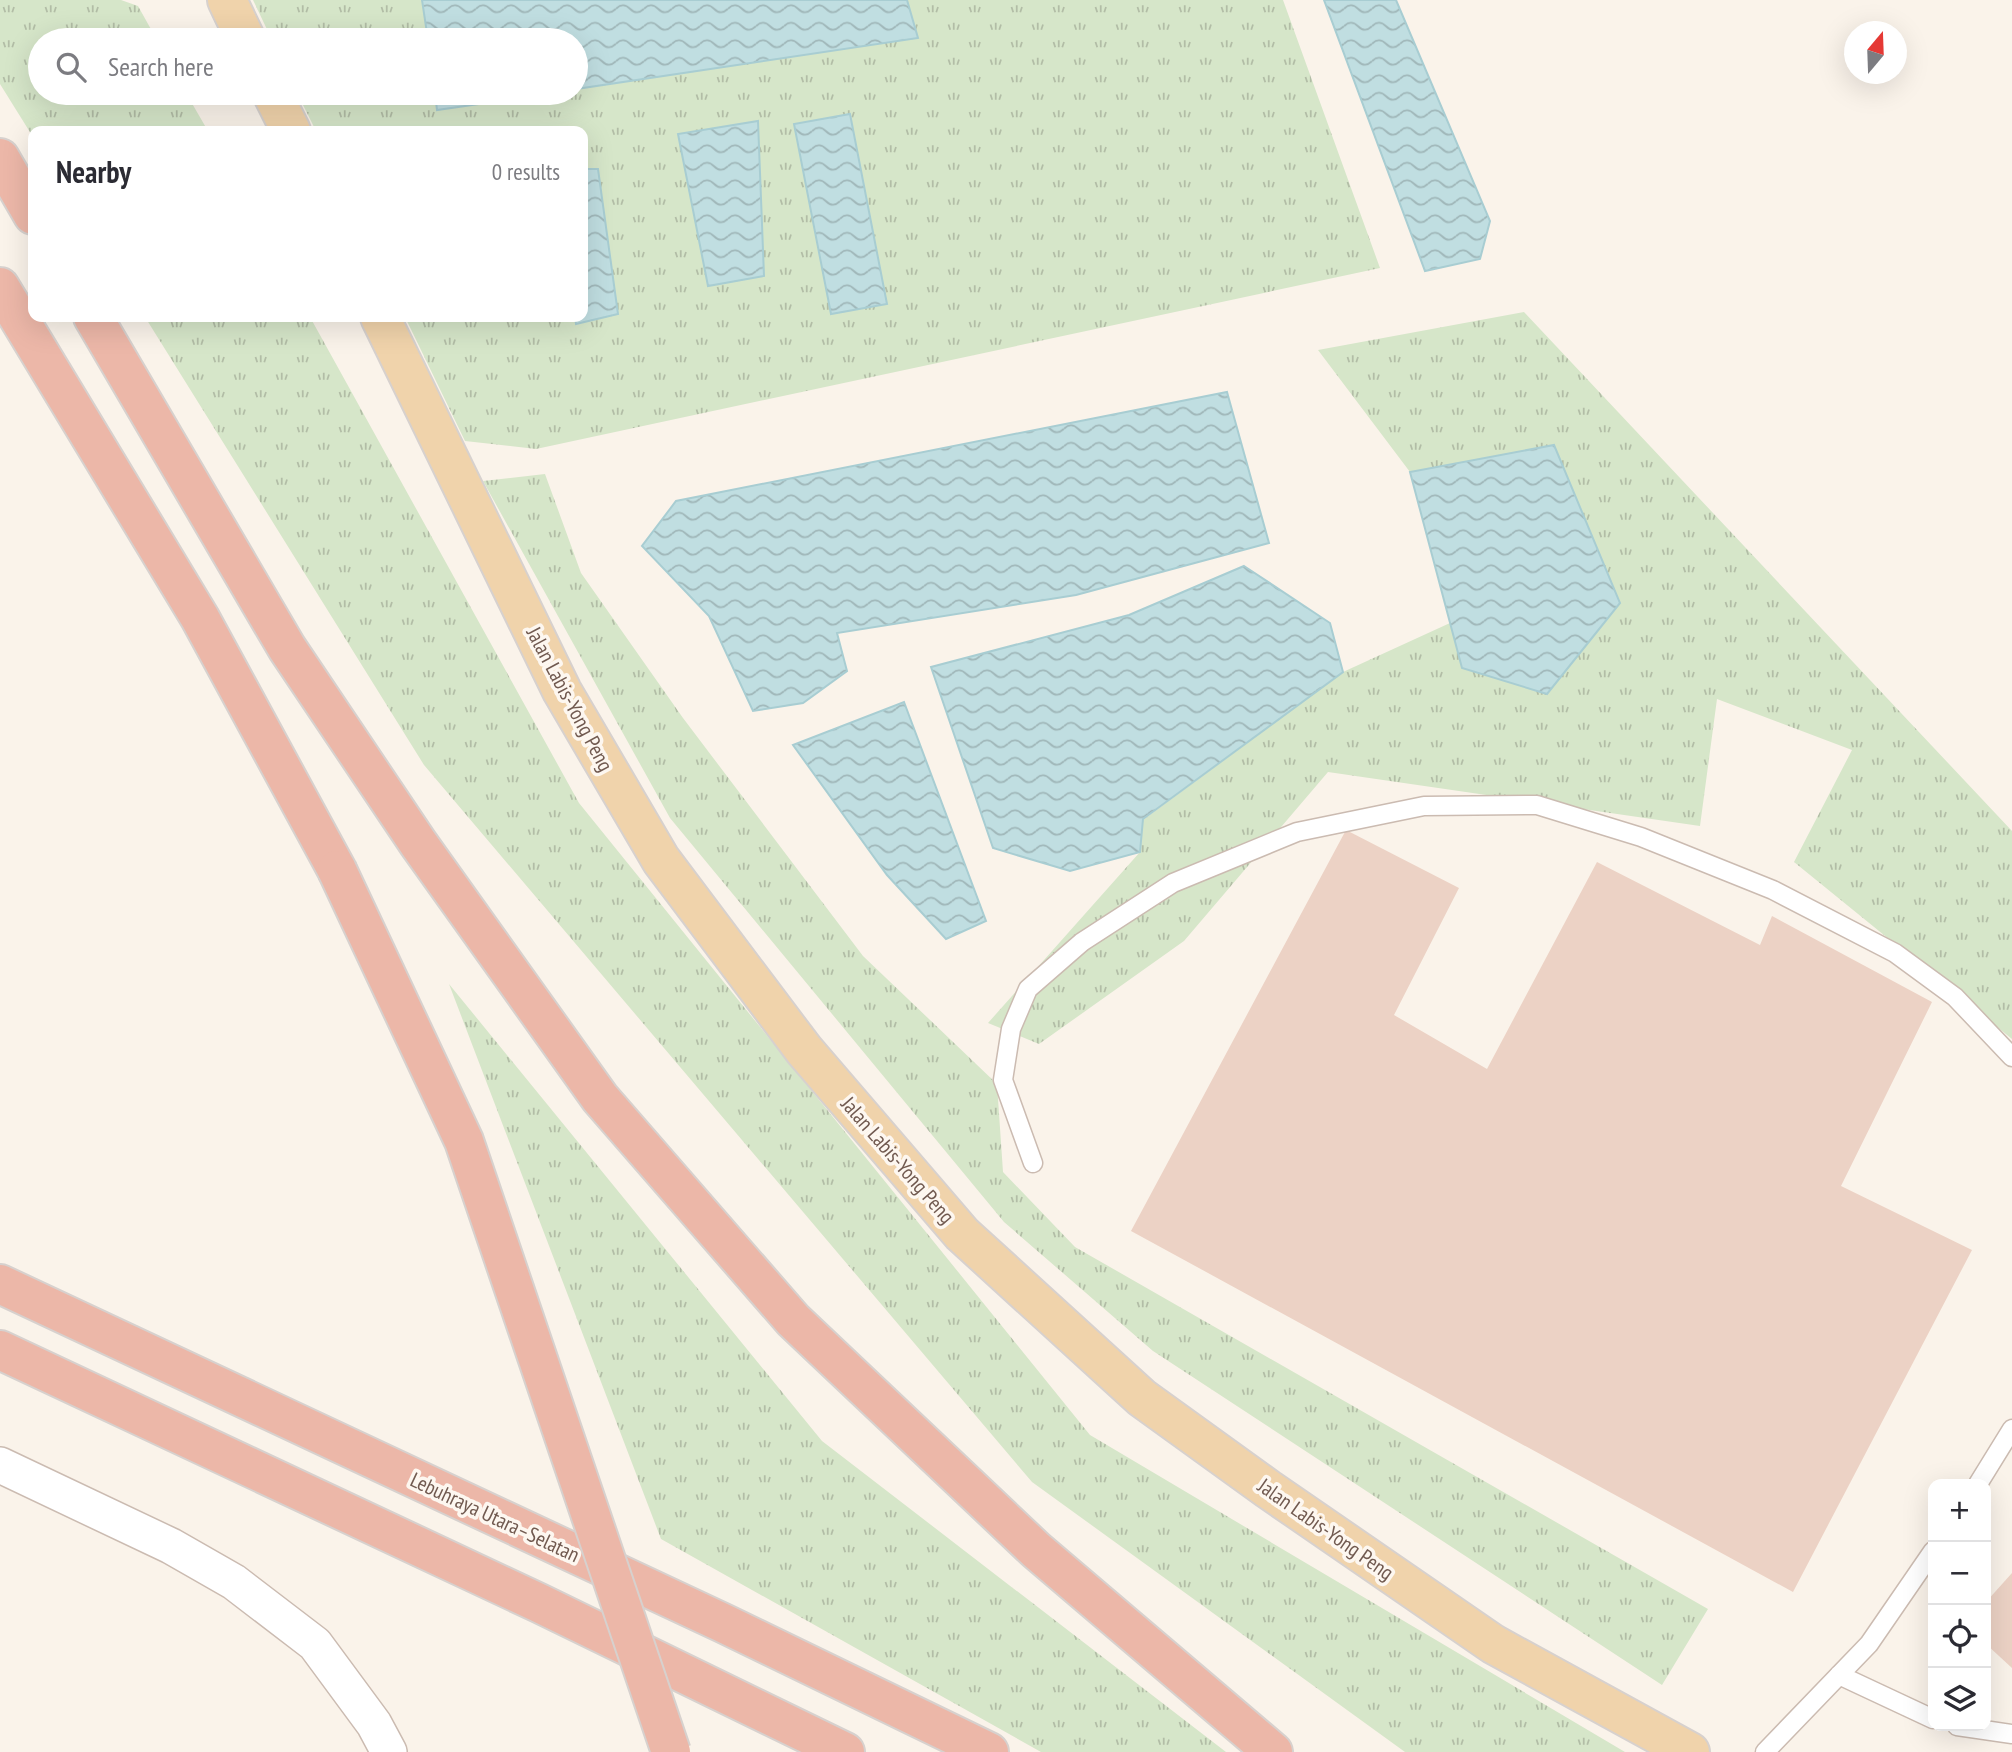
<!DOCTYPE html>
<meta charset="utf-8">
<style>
body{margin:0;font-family:"PT Sans Narrow",sans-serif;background:#f7f7f7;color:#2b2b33}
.controls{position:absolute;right:21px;bottom:21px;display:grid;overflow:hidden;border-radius:14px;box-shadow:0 7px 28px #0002}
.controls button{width:63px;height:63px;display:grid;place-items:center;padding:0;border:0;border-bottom:2px solid #e1e1e2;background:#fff;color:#2b2b33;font:35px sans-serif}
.compass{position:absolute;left:1844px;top:21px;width:63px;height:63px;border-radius:50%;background:#fff;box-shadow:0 7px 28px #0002;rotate:19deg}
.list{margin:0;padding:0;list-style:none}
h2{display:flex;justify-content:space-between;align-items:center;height:91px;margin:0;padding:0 28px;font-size:30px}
h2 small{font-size:23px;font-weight:400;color:#7c7c81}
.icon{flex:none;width:38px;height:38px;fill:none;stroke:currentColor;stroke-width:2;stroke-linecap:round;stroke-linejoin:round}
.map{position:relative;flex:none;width:2012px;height:1752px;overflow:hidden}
.search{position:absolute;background:#fff;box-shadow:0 7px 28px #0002;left:28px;top:28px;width:560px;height:77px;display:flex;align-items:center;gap:18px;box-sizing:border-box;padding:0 24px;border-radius:38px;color:#7c7c81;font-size:26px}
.panel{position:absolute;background:#fff;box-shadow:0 7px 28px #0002;left:28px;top:126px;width:560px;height:196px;border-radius:14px}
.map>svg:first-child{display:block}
.grass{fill:url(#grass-tufts)}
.water{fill:url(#water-waves);stroke:#a8cdd2;stroke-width:2}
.building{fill:#ecd2c5}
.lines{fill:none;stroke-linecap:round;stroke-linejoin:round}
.service-casing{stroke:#cbbbb1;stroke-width:21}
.minor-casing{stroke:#cbbbb1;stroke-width:38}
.primary-casing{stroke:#d7d1ce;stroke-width:42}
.motorway-casing{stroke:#d7d1ce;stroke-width:42}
.service{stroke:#fff;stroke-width:18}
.minor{stroke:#fff;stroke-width:35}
.primary{stroke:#f0d3ab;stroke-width:38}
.motorway{stroke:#ecb7a8;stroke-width:38}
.motorway-bridge-casing{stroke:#d7d1ce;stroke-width:42;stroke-linecap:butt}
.motorway-bridge{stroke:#ecb7a8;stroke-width:38}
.labels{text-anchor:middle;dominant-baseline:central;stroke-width:7;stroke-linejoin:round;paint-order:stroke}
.street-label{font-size:21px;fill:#715a50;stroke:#fdf7f0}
</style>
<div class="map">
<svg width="2012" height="1752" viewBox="0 0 2012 1752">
<defs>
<pattern id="grass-tufts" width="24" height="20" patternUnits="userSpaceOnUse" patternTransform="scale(1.75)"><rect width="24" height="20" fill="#d6e6c9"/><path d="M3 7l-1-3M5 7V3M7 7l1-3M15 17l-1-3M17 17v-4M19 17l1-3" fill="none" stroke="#b2bda6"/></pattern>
<pattern id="water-waves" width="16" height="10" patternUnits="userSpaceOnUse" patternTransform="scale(1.75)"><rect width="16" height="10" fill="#c0dee1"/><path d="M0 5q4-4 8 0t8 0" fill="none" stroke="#a0b7b9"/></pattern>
</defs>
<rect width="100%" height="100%" fill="#faf3ea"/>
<g class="grass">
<path d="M0 0H121L138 6 157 40H40V93H186L208 131H33V137L0 84Z"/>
<path d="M253 0H1283L1380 268 536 449 465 441 405 317H583V131H316L297 93H576V40H272Z"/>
<path d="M1524 312 2012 831V1039L1794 862 1852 750 1717 699 1700 826 1328 772 1184 941 1039 1044 988 1023 1140 852 1143 820 1343 672 1450 623 1462 668 1554 445 1410 472 1318 350Z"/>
<path d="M145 317H310L579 803 1090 1435 1625 1752H1405L1032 1482 424 765Z"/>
<path d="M545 474 581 573 683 718 863 956 997 1084 1003 1172 1075 1247 1708 1609 1662 1685 1153 1351 1004 1222 670 818 483 481Z"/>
<path d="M449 984 822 1441 1226 1752H1041L661 1539Z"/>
</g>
<g class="water">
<path d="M422 0H907L918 38 576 89V40H428Z"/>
<path d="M1324 0H1396L1490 221 1480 259 1425 271Z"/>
<path d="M435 93H554L437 110Z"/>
<path d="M850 114 887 304 831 314 794 124Z"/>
<path d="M758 121 764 276 708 286 678 134Z"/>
<path d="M583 169H598L618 314 576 324 575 317H583Z"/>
<path d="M1227 392 1269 543 1076 595 837 633 847 671 803 703 753 711 709 616 642 546 676 501Z"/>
<path d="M1554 445 1620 603 1547 694 1462 668 1410 472Z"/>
<path d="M1244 566 1330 623 1343 672 1143 819 1140 852 1070 871 993 848 931 667 1129 615Z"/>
<path d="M904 702 986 921 946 939 887 875 793 745Z"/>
</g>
<g class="building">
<path d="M1346 830 1459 888 1394 1015 1487 1069 1597 862 1760 945 1772 916 1932 1002 1841 1186 1972 1250 1793 1592 1131 1231Z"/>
<path d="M2012 1573V1668L1986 1644V1602Z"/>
</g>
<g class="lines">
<defs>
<g id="service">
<path d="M1033 1163 1003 1080 1011 1029 1028 989 1082 942 1173 883 1297 832 1424 806 1537 805 1641 837 1773 890 1895 953 1955 997 2012 1057"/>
<path d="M1978 1484 2012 1429"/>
<path d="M1839 1675 1933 1719"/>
<path d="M1957 1726 2012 1734"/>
<path d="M1765 1752 1869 1644 1933 1551"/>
</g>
<path id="minor" d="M0 1465 171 1546 234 1582 315 1644 374 1724 389 1752"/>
<g id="primary">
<path d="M227 0 246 40"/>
<path d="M272 93 291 131"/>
<path d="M380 317 562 691 661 860 804 1050 962 1234 1142 1398 1268 1489 1493 1644 1690 1752"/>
</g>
<g id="motorway">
<path d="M0 158 33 215"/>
<path d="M0 287 200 618 337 870"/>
<path d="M93 317 287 648 418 843 600 1098 793 1320 1036 1550 1273 1752"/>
<path d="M0 1284 723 1623 989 1752"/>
<path d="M0 1350 539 1603 845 1752"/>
</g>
</defs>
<use href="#service" class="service-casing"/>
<use href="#minor" class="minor-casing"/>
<use href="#primary" class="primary-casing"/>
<use href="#motorway" class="motorway-casing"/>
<use href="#service" class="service"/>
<use href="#minor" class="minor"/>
<use href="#primary" class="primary"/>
<use href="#motorway" class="motorway"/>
<defs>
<path id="motorway-bridge" d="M337 870 464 1141 671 1752"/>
</defs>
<use href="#motorway-bridge" class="motorway-bridge-casing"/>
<use href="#motorway-bridge" class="motorway-bridge"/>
</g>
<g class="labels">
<g class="street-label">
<text transform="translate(570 699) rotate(62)">Jalan Labis-Yong Peng</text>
<text transform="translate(898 1160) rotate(49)">Jalan Labis-Yong Peng</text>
<text transform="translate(495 1517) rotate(25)">Lebuhraya Utara–Selatan</text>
<text transform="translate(1326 1529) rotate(35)">Jalan Labis-Yong Peng</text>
</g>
</g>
</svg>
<div class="controls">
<button>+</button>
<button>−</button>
<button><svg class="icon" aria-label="locate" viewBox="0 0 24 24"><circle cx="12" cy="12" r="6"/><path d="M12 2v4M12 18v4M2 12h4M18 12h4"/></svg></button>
<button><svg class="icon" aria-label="layers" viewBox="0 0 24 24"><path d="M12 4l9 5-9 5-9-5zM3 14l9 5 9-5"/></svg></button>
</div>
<svg class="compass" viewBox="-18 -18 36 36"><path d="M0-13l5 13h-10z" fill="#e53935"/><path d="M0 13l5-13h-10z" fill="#7c7c81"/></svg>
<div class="search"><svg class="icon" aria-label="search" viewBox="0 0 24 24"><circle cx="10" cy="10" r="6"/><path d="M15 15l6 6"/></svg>Search here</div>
<section class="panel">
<h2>Nearby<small>0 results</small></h2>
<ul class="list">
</ul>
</section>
</div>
